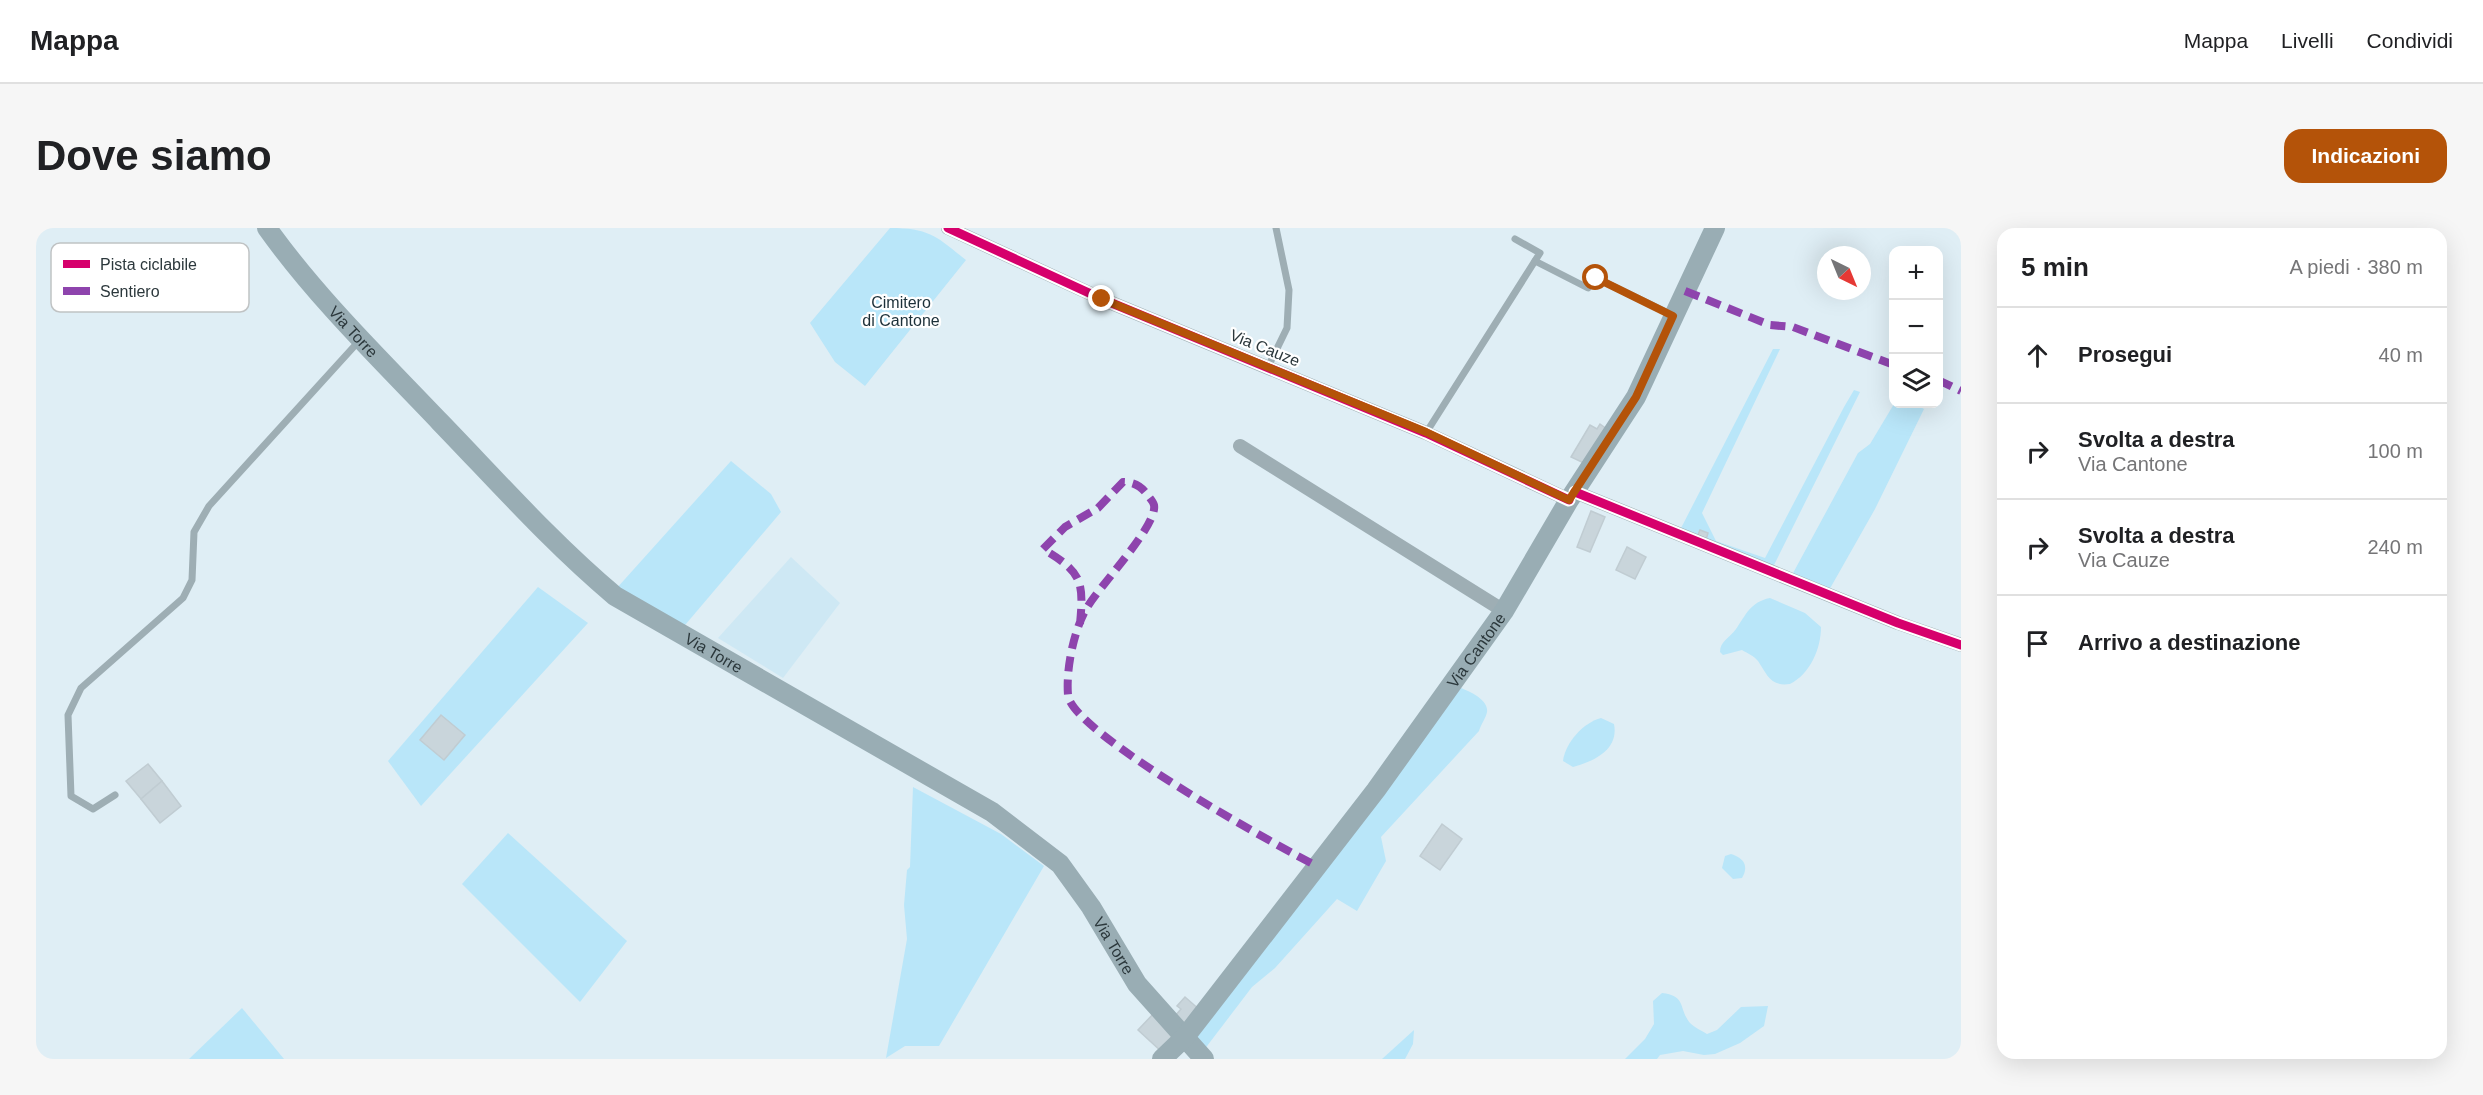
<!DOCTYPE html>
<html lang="it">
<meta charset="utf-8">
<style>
body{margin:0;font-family:Helvetica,sans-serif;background:#f6f6f6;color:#202124}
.controls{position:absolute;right:18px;top:18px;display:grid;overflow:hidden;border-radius:12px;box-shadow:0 6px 24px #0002}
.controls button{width:54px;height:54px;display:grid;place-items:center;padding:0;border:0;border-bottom:2px solid #e0e0e0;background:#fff;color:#202124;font:30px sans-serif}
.compass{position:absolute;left:1781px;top:18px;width:54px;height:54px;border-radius:50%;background:#fff;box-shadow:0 6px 24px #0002;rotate:137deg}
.stop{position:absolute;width:18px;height:18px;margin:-14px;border:4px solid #b45309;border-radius:50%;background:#fff}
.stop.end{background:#b45309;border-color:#fff;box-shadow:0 2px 6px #0008}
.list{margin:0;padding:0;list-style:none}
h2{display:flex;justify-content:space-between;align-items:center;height:78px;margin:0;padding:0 24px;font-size:26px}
h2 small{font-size:20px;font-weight:400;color:#757577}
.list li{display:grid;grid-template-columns:39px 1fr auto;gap:18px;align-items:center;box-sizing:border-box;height:96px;padding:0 24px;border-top:2px solid #e0e0e0}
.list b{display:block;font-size:22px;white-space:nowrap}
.list p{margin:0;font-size:20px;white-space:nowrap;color:#757577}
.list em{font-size:20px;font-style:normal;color:#757577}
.icon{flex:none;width:33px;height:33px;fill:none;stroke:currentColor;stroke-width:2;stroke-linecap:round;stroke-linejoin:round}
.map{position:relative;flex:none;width:1925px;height:831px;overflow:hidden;border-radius:18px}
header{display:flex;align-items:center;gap:36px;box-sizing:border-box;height:84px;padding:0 30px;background:#fff;border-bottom:2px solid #e0e0e0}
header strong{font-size:28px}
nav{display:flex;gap:33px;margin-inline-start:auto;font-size:21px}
.intro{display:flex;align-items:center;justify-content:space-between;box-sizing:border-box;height:144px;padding:0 36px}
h1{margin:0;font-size:42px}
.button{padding:15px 27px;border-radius:18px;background:#b45309;color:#fff;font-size:21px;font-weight:700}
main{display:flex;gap:36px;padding:0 36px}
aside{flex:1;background:#fff;border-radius:18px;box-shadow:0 6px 24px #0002}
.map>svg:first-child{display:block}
.built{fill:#cee8f4}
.green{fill:#b9e6f9}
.building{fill:#c9d5db;stroke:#c0ccd2;stroke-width:1.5}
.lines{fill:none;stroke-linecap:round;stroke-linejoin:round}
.service{stroke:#9eaeb4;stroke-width:7}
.minor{stroke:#9eaeb4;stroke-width:14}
.secondary{stroke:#99adb4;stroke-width:20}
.quiet{stroke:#8e44ad;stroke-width:8;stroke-dasharray:15 8;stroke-linecap:butt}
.cycleway-casing{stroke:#fff;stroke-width:13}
.cycleway{stroke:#d6006c;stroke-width:9}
.route{stroke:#b45309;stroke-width:8}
.labels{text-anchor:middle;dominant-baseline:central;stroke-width:4.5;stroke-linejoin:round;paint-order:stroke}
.park-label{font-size:16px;fill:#1c3039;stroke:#fff}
.street-label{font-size:16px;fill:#2c383c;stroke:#fff}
.key{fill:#fff;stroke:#c0c3c4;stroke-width:1.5}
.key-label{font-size:16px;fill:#2c383c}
</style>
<header>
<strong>Mappa</strong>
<nav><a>Mappa</a><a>Livelli</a><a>Condividi</a></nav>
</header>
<div class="intro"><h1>Dove siamo</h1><a class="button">Indicazioni</a></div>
<main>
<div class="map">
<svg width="1925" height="831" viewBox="0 0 1925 831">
<rect width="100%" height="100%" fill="#dfeef5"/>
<path class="built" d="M755 329 804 375 747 450 682 410Z"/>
<g class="green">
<path d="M854 0C894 0 901 9 930 32L829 158 799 134 774 95Z"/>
<path d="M1737 121H1744L1666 285 1680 313 1729 330 1808 179 1818 162 1824 164 1737 339 1643 304Z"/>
<path d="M1858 176H1879L1888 181 1839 281 1792 364 1756 347 1822 225 1834 216Z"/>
<path d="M695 233 735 266 745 284 644 403 580 361Z"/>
<path d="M502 359 552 395 385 578 352 533Z"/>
<path d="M1734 370 1769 385 1785 399C1785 421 1774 446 1754 456 1734 459 1731 446 1722 433 1718 428 1711 425 1706 422L1687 427 1684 424C1684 413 1694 410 1700 401 1710 387 1714 374 1734 370Z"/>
<path d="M1422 459C1431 462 1453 471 1451 484 1450 490 1445 496 1443 503L1345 609 1350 633 1321 683 1301 671 1239 740 1216 759 1168 822 1161 809Z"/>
<path d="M1565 490 1578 496C1583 521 1559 533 1537 539L1527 533C1529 515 1548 494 1565 490Z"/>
<path d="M877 559 965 606 1008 638 903 818H869L850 830 871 711 868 677 871 642 874 639Z"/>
<path d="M472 605 591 713 544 774 426 656Z"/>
<path d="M1695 626C1708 630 1713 638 1706 650L1697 651 1686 640 1689 628Z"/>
<path d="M1626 765C1651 768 1642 780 1654 795 1658 799 1666 803 1671 806L1681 802 1705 779 1732 778 1728 798 1704 815 1679 826 1668 827 1647 823 1624 827 1621 831H1589L1609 811 1618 796 1617 773Z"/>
<path d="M206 780 248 831H153Z"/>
<path d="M1378 802 1377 816 1369 831H1346Z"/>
</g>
<g class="building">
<path d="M1564 196 1572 202 1550 236 1535 229 1554 197 1561 201Z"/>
<path d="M1555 283 1569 289 1554 324 1541 319Z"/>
<path d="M1664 302 1672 305 1670 312 1661 309Z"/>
<path d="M1591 319 1610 329 1599 351 1580 342Z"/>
<path d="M405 487 429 507 408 532 384 512Z"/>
<path d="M112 536 126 553 105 571 90 553Z"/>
<path d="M126 553 145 578 124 595 105 571Z"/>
<path d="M1406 596 1426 611 1404 642 1384 628Z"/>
<path d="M1149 769 1165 783 1151 799 1139 788 1145 781 1141 778Z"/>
<path d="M1119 784 1144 808 1127 825 1102 802Z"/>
</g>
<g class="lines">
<g class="service">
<path d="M1499 33 1552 60 1560 50 1636 87"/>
<path d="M1232 139 1251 100 1253 62 1240 0"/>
<path d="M1390 205 1504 25 1479 11"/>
<path d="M79 567 57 581 35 568 32 487 45 460 147 370 156 352 158 304 173 278 323 113"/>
</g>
<g class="minor">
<path d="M912 0 1066 71 1390 205 1533 272"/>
<path d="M1204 218 1468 383"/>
<path d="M1539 264 1862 395 1925 417"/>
</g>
<g class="secondary">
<path id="s1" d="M231 0C281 70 345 132 404 194 461 253 516 315 579 368L956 584 1024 636 1055 679 1101 756 1168 831"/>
<path id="s2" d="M1126 831 1149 809 1340 562 1468 383 1533 272 1600 169 1679 0"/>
</g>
<g class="quiet">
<path d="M1649 63 1734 97 1757 99 1858 137"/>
<path d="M1902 152 1925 163"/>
<path d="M1044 396C1048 353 1046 344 1007 321L1029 299 1062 280 1087 254C1096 254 1104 257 1110 265 1112 268 1117 273 1118 277 1122 298 1061 360 1049 383 1037 406 1030 442 1032 467 1035 504 1241 618 1281 638"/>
</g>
<defs>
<g id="cycleway">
<path d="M912 0 1066 71 1390 205 1533 272"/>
<path d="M1539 264 1862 395 1925 417"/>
</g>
</defs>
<use href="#cycleway" class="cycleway-casing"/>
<use href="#cycleway" class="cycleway"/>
</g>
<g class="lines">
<path class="route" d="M1066 71 1390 204 1533 272 1600 169 1637 88 1560 50"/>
</g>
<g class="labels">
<g class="park-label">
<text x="865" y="74">Cimitero<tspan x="865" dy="18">di Cantone</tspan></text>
</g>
<g class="street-label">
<text stroke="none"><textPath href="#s1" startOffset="135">Via Torre</textPath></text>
<text transform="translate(1229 120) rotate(22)">Via Cauze</text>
<text stroke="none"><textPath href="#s2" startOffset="516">Via Cantone</textPath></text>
<text stroke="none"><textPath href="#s1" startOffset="621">Via Torre</textPath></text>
<text stroke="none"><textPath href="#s1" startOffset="1125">Via Torre</textPath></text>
</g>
</g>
<rect x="15" y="15" width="198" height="69" rx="9" class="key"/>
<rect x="27" y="32" width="27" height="8" fill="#d6006c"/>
<rect x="27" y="59" width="27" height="8" fill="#8e44ad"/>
<g class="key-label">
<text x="64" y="42">Pista ciclabile</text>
<text x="64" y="69">Sentiero</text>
</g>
</svg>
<div class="controls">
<button>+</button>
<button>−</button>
<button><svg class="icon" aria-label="layers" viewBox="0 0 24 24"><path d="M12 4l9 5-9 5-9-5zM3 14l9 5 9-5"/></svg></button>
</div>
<svg class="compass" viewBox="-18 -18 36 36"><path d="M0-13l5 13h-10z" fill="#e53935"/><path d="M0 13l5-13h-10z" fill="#757577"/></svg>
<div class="stop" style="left:1560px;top:50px"></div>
<div class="stop end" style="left:1066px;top:71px"></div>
</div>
<aside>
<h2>5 min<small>A piedi · 380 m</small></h2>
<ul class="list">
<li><svg class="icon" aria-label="ahead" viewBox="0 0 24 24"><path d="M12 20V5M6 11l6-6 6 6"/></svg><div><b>Prosegui</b></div><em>40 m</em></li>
<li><svg class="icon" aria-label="right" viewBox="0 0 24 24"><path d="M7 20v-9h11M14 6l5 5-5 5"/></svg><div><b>Svolta a destra</b><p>Via Cantone</p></div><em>100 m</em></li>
<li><svg class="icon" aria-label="right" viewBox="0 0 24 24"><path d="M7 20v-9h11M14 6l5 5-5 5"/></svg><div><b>Svolta a destra</b><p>Via Cauze</p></div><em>240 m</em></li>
<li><svg class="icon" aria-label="arrive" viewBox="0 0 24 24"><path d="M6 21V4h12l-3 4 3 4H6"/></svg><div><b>Arrivo a destinazione</b></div></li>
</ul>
</aside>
</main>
